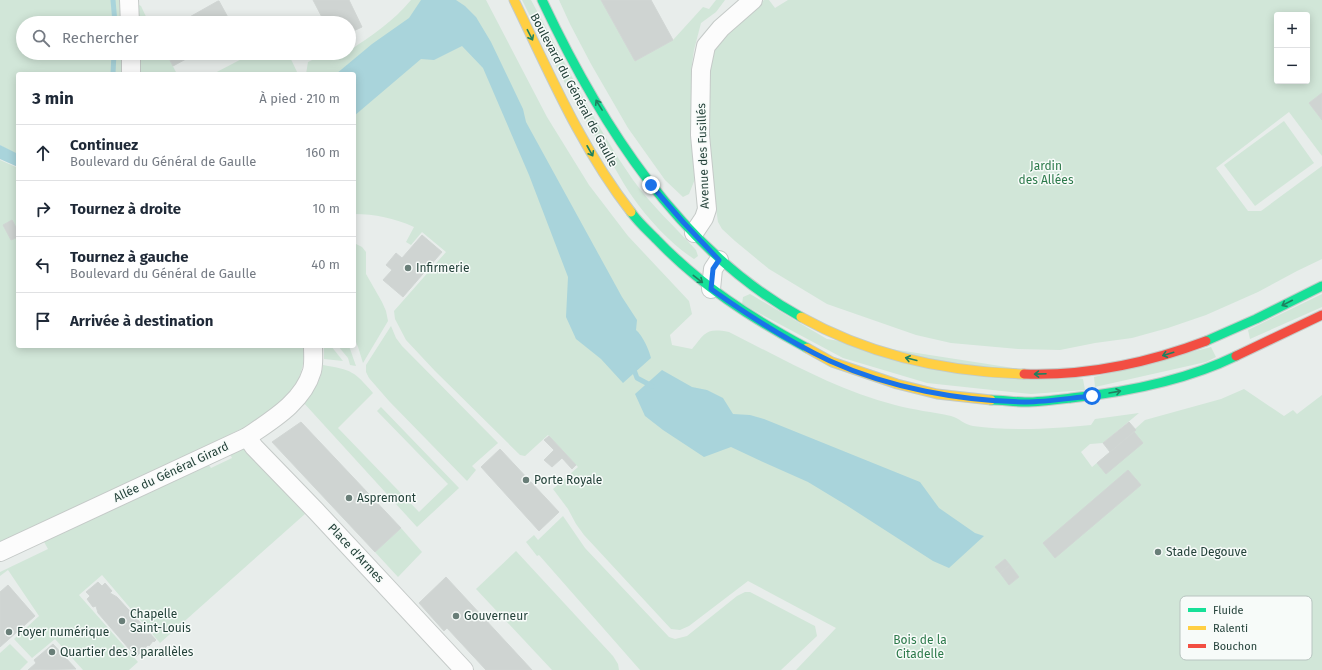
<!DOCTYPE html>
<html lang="fr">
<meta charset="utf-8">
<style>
body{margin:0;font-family:"Fira Sans",sans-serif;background:#f6f6f7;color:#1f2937}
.controls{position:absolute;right:12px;top:12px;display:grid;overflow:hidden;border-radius:4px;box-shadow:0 2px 10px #0003}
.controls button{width:36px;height:36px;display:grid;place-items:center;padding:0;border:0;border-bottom:1px solid #e0e1e3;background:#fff;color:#1f2937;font:20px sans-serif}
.stop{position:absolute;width:12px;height:12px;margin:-9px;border:3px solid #1a73e8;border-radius:50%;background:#fff}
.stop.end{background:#1a73e8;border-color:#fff;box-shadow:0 1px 4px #0008}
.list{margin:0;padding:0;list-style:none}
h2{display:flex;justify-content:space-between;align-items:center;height:52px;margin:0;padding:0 16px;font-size:17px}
h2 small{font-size:13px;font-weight:400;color:#747a83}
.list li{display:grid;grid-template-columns:26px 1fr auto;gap:12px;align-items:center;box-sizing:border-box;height:56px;padding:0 16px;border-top:1px solid #e0e1e3}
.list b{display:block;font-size:15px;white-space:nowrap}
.list p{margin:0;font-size:13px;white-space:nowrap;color:#747a83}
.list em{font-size:13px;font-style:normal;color:#747a83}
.icon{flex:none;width:22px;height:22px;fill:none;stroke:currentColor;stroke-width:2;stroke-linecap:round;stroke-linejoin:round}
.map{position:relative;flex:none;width:1322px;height:670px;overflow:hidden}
.search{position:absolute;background:#fff;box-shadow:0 2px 10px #0003;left:16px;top:16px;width:340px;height:44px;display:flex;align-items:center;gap:10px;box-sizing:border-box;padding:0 14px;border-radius:22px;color:#747a83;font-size:15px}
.panel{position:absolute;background:#fff;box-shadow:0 2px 10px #0003;left:16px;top:72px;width:340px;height:276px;border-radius:4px}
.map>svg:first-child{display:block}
.green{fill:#d1e6d8;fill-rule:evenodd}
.water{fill:#a9d4db}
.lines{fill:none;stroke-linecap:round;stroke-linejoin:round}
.stream{stroke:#a9d4db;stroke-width:5}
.building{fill:#cfd4d2;stroke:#d1d6d4}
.street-casing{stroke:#c5cac8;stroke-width:20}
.fast-casing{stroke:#c3cbc8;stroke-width:11}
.slow-casing{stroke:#c3cbc8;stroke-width:11}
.jam-casing{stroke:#c3cbc8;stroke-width:11}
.street{stroke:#fcfcfc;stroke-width:18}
.fast{stroke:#16e098;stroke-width:9}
.slow{stroke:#ffcf43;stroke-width:9}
.jam{stroke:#f24e42;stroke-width:9}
.oneway{stroke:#1e8160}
.route{stroke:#1a73e8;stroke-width:5}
.poi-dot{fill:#697e78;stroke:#f7fbf9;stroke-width:1.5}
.labels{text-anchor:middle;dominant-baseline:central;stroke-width:3;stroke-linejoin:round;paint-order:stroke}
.street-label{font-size:12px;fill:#24423a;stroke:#f7fbf9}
.park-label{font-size:12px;fill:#2d7a4b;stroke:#f7fbf9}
.poi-label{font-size:12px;fill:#24423a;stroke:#f7fbf9;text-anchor:start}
.key{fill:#f7fbf9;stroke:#b8c4c0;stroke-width:1}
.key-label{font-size:11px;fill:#24423a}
</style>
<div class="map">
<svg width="1322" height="670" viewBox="0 0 1322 670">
<rect width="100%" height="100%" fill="#e8edeb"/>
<g class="green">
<path d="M0 0H130L141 6 149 23H23V53H160L161 55 166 53 177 74H18V156L0 145Z"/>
<path d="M411 0H486L547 117 589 185 628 236 689 301 692 314 670 335 672 345 692 349C706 332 706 328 729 332 783 359 836 390 895 405 913 410 933 412 951 416 959 418 965 425 973 426 1010 431 1054 429 1091 425L1095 419 1139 413 1103 443 1090 444 1081 452 1092 467 1136 430 1135 429 1145 420 1221 399 1244 389 1284 416 1293 410 1297 414 1322 395V670H796L836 628 748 581 689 626 680 630 671 629 584 535 576 524 568 509 553 489 578 467 577 466 548 435 525 456 520 455 435 371 406 340 395 319 394 311 446 252 422 232 411 245 406 242 414 227C394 218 375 214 354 214V74H306L308 62 320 56 337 59 346 53H349V51C372 35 393 22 411 0Z"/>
<path d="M522 0H531C564 60 594 124 633 180 652 206 675 227 696 250L698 256 694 259C672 245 649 220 634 199 626 188 620 177 613 165 579 112 550 56 522 0Z"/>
<path d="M559 0H601L635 61 673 40 703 7 709 9 716 0H725L716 12 701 23 694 50 691 71V132L695 179 689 194 683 197 665 180 628 128 591 64 570 24Z"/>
<path d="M764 0H769L775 8 788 0H1322V156L1289 112 1216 168 1248 211H1261L1322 166V259L1297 271 1258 292 1206 315 1168 328 1132 338 1095 343 1060 350 1018 349 951 343 916 335 827 304 769 269 735 241 722 229 718 222 711 175 702 131 712 54C725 32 745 17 764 0ZM1277 15H1307V81H1277Z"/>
<path d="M253 53H288L298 74H213Z"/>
<path d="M1284 121 1314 163 1255 206 1224 165Z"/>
<path d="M0 160 18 168V346H304C306 388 280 405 249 425L0 546Z"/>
<path d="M354 243 362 247 366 252V274L382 302 386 311 388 321 363 363 358 347 354 337Z"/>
<path d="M750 294 827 339 1083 379 1085 390 1031 394 927 383 843 358 742 304 743 297Z"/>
<path d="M1322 294V307L1250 339 1248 330Z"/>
<path d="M391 326 396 338 402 346 498 443 472 466 476 470 467 481 389 401 369 378 366 372V365Z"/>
<path d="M324 346H331L343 361 324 359Z"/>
<path d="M338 346H349L356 366 350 365 348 358Z"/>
<path d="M1211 347 1216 357 1206 362 1095 387 1094 377Z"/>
<path d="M323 365C352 370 354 371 373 393L338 428 419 512 448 484 377 411 381 407 459 488 417 527 303 402C314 391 321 382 323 365Z"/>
<path d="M246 444 295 501 305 514 160 643 102 575 79 595 138 662 129 670H83L55 639 32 658 14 639 39 616 8 570 0 576V572L48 549 43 540 206 461 211 468 232 458 229 452Z"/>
<path d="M563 516 585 548 669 637 675 639 687 636 737 596 745 592H750L811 624 815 626 817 636 781 670H640L539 555 537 556 526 542 534 535 538 540Z"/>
<path d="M401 528 422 552 398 577 375 552Z"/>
<path d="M516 551 613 656 618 664 619 670H552L476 589Z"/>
<path d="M10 644 28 662 20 670H0V653Z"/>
</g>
<g class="water">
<path d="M421 0H456L465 6 476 17 491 42 523 109 526 122 622 297 637 320 636 330C643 336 649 350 651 358L623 383 601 359 576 339 566 317 568 277 529 175 483 68 462 46 434 60 421 59 354 116V74H336L372 44 409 18Z"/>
<path d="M0 145 18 154V167L0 159Z"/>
<path d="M662 370 692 387 707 390 723 398 733 414 750 415 764 419 920 482 939 508 975 533 984 536 949 568 933 561 846 505 808 482 763 462 731 447 704 457 663 430 645 416 635 394Z"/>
</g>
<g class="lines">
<g class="stream">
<path d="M113 0 115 23"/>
<path d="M113 74 114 53"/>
<path d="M633 367 637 378 652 386"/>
</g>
</g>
<g class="building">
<path d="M313 0H349L362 27 349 33V23H325Z"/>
<path d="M601 0H651L673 40 635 61Z"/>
<path d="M218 1H219L231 23H179Z"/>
<path d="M166 53H197L173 66Z"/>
<path d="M1322 93V120L1309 103Z"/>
<path d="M12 220 18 231V237L11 240 3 225Z"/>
<path d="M422 235 442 252 403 297 383 280 392 270 386 265 396 253 402 258Z"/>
<path d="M301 422 401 528 375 552 272 442Z"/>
<path d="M1129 422 1136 430 1110 452 1103 443Z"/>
<path d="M1134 432 1143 443 1106 474 1097 463Z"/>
<path d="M549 436 576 465 572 469 562 458 552 467 544 460 554 450 544 440Z"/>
<path d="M500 449 559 512 539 531 481 467Z"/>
<path d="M1128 470 1141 485 1055 558 1043 543Z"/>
<path d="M1005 559 1010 565 1000 573 995 567Z"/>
<path d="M1010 565 1019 577 1009 585 1000 573Z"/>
<path d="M446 577 532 670H486L447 628 444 631 419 603Z"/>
<path d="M98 582 102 586 105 583 112 591 110 593 117 597 156 640 154 642 153 641 149 646 148 645 136 657 98 613 96 606 93 607 87 599 90 596 86 592Z"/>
<path d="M8 585 35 616 0 647V592Z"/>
<path d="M53 644 76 669 28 670 36 663 34 660Z"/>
</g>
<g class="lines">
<defs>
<g id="street">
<path d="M129 0 130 23"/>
<path d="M131 53V74"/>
<path d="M694 233 704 218 707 209 700 135 701 70 706 46 721 28 753 0"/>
<path d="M711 289 713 269 719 260"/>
<path d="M247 437 254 447 315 510 464 670"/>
<path d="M0 552 247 437C272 420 303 402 312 371 314 363 313 354 313 346"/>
</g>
<g id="fast">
<path d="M542 0C600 123 679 250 801 317"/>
<path d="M631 212C638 222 647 230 656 239 700 285 751 318 807 348"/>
<path d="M1206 341 1256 319 1322 286"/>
<path d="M991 400C1002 400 1014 402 1025 402 1040 402 1055 400 1071 398 1127 392 1185 381 1236 356"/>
</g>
<g id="slow">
<path d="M514 0C549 72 581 148 631 212"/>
<path d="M801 317C869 355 947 372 1024 374"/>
<path d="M807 348 832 362 897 384 937 394 991 400"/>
</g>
<g id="jam">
<path d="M1236 356 1322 315"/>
<path d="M1024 374C1086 376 1148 363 1206 341"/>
</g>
</defs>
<use href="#street" class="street-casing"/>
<use href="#fast" class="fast-casing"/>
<use href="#slow" class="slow-casing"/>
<use href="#jam" class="jam-casing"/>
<use href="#street" class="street"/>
<use href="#fast" class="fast"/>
<use href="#slow" class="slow"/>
<use href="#jam" class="jam"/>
</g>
<defs><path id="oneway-shaft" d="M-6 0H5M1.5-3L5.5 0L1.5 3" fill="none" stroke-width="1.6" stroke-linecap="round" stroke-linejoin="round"/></defs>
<g class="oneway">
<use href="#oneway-shaft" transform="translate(530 35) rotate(63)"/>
<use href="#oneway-shaft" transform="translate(599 105) rotate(-122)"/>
<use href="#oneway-shaft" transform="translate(590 151) rotate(61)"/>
<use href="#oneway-shaft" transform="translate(698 279) rotate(38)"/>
<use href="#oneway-shaft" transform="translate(1287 303) rotate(153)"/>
<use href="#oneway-shaft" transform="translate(1168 354) rotate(163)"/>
<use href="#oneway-shaft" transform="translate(911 359) rotate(-166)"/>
<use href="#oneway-shaft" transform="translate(1040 374) rotate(178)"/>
<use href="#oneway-shaft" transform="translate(1115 392) rotate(-10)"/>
</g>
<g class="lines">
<path class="route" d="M651 185 684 223 719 260 713 269 711 289C749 316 788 341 830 361 889 388 961 401 1025 402 1048 402 1070 398 1092 396"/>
</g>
<g class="poi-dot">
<circle cx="408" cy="268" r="4"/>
<circle cx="526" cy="480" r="4"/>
<circle cx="349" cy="498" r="4"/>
<circle cx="1158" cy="552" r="4"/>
<circle cx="456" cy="616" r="4"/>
<circle cx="122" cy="621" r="4"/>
<circle cx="9" cy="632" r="4"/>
<circle cx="52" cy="652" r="4"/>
</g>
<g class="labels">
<g class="street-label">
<text transform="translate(574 90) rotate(62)">Boulevard du Général de Gaulle</text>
<text transform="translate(703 156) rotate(-92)">Avenue des Fusillés</text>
<text transform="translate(171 472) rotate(-25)">Allée du Général Girard</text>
<text transform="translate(356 553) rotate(47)">Place d'Armes</text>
</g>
<g class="park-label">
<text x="1046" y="166">Jardin<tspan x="1046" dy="14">des Allées</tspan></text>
<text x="920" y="640">Bois de la<tspan x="920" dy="14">Citadelle</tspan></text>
</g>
<g class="poi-label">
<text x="416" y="268">Infirmerie</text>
<text x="534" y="480">Porte Royale</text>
<text x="357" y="498">Aspremont</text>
<text x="1166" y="552">Stade Degouve</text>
<text x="130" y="614">Chapelle<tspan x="130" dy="14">Saint-Louis</tspan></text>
<text x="464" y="616">Gouverneur</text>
<text x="17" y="632">Foyer numérique</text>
<text x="60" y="652">Quartier des 3 parallèles</text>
</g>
</g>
<rect x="1180" y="596" width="132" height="64" rx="6" class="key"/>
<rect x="1188" y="608" width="18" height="4" fill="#16e098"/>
<rect x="1188" y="626" width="18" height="4" fill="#ffcf43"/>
<rect x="1188" y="644" width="18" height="4" fill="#f24e42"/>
<g class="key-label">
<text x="1213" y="614">Fluide</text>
<text x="1213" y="632">Ralenti</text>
<text x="1213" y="650">Bouchon</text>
</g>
</svg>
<div class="controls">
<button>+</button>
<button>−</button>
</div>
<div class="stop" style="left:1092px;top:396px"></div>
<div class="stop end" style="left:651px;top:185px"></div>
<div class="search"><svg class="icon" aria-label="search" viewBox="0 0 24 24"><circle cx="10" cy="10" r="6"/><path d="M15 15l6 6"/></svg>Rechercher</div>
<section class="panel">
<h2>3 min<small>À pied · 210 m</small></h2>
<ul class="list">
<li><svg class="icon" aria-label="ahead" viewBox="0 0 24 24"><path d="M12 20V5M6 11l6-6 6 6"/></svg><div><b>Continuez</b><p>Boulevard du Général de Gaulle</p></div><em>160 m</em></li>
<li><svg class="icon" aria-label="right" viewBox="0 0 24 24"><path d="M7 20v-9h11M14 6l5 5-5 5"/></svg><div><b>Tournez à droite</b></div><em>10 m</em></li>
<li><svg class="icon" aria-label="left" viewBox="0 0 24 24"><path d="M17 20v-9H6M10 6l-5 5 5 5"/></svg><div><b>Tournez à gauche</b><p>Boulevard du Général de Gaulle</p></div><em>40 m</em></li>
<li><svg class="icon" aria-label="arrive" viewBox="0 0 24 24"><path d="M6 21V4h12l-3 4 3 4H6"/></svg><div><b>Arrivée à destination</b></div></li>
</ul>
</section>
</div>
